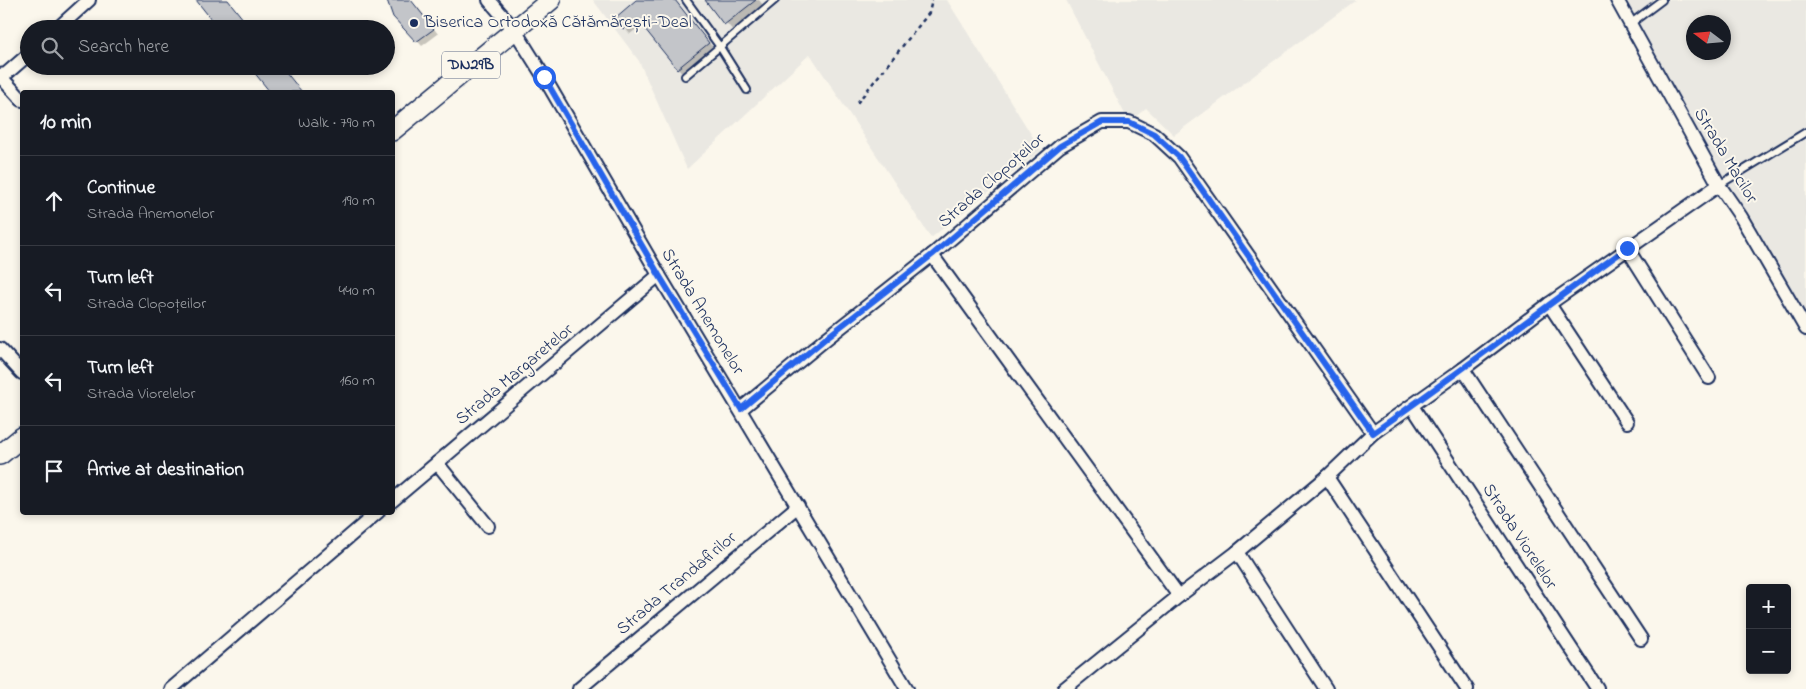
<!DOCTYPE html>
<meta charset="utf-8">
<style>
body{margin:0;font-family:"Indie Flower",sans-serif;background:#242831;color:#f1f3f6}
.controls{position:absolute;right:15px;bottom:15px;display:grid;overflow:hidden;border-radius:5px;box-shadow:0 2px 8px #0003}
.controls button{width:45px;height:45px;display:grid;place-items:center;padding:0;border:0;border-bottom:1px solid #363941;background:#171b24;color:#f1f3f6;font:25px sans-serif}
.compass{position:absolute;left:1686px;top:15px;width:45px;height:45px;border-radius:50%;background:#171b24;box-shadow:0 2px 8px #0003;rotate:286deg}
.stop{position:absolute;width:15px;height:15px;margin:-11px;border:4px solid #2563eb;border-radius:50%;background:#fff}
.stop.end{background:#2563eb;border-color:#fff;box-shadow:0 1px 5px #0008}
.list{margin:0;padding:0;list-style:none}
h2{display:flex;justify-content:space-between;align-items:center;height:65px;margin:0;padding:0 20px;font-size:21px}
h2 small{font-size:16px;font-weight:400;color:#9ea1a6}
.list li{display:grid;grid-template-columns:32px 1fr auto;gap:15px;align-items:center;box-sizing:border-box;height:90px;padding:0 20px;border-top:1px solid #363941}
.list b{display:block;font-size:19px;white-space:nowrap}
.list p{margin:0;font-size:16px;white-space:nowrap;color:#9ea1a6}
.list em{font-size:16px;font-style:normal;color:#9ea1a6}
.icon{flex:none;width:28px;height:28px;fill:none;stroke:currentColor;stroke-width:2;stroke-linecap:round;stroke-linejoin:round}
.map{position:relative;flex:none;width:1806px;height:689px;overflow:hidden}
.search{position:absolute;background:#171b24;box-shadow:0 2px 8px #0003;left:20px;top:20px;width:375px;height:55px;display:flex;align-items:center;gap:12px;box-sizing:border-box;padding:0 18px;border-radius:28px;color:#9ea1a6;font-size:19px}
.panel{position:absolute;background:#171b24;box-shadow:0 2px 8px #0003;left:20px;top:90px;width:375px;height:425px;border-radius:5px}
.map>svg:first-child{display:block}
.built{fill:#eae8e2;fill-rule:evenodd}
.shadow{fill:#0003}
.building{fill:#c3c5c9;stroke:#1b2f5e}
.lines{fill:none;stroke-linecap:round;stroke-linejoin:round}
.service-casing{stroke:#1b2f5e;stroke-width:10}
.minor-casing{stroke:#1b2f5e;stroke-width:16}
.primary-casing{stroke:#1b2f5e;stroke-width:22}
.path{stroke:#1b2f5e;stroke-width:2.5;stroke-dasharray:4 4;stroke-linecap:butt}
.service{stroke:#fbf7ec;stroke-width:6}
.minor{stroke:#fbf7ec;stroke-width:12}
.primary{stroke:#fbf7ec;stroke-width:19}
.route{stroke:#2563eb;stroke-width:6}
.poi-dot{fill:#1b2f5e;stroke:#fbf7ec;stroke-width:2}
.labels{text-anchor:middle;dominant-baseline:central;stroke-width:4;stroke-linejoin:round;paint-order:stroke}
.shield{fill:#fbf7ec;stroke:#5e6b89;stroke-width:1}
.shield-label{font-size:16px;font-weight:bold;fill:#1b2f5e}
.poi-label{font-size:18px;fill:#1b2f5e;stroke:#fbf7ec;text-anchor:start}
.street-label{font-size:18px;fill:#1b2f5e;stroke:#fbf7ec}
</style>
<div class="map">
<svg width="1806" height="689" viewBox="0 0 1806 689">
<rect width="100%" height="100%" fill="#fbf7ec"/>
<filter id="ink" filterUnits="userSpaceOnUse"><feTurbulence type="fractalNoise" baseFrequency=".02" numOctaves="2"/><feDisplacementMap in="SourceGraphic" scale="10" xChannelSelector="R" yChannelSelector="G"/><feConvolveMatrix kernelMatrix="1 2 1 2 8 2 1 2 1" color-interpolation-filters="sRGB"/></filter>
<g filter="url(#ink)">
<g class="built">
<path d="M593 0H947L1041 150 931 238 810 54 687 169 639 61Z"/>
<path d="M1066 0H1356L1174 135 1146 108 1129 122Z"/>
<path d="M1623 0H1806V342ZM1694 22H1724V52H1694Z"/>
</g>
<g class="shadow">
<path d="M390 0H409L419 9 438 34 422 46 395 16Z"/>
<path d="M639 0H675L714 49 683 74 643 24 630 34 616 18Z"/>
<path d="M707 0H759L766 9 735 33Z"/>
<path d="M251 66H280L301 92H272Z"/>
</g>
<g class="building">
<path d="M196 0H228L251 29H219Z"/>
<path d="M387 0H411L434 29 416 42 393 17Z"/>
<path d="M636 0H675L709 43 677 69 637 19 623 29 615 18Z"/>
<path d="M705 0H756L724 25Z"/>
<path d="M249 66H281L302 92H270Z"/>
</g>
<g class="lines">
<defs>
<g id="service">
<path d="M686 0 720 47 747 90"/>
<path d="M1630 24 1662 0"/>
<path d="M685 76 775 0"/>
<path d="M1719 185 1806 132"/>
</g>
<g id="minor">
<path d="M489 0 514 29 544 77 659 275 907 689"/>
<path d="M1617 0 1719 185 1741 217 1806 329"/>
<path d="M57 29 89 0"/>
<path d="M0 75 6 74 29 54"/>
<path d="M0 76 22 100"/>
<path d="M1627 248 1709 378"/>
<path d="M932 255 1179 596"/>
<path d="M1549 304 1627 422"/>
<path d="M0 349 22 373"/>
<path d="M1463 369 1641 639"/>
<path d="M1412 406 1597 688"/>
<path d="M741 409 827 338 932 255 1060 146 1102 122H1129L1154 134 1179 157 1373 433"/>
<path d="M437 463 488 526"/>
<path d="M1327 477 1467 689"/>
<path d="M392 501 659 275"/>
<path d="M1237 552 1326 689"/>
<path d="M171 689 378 512"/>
<path d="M579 689 798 506"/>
<path d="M1064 689 1179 596 1237 552 1327 477 1373 433 1463 369 1549 304 1719 185"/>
</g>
<g id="primary">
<path d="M392 131 551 0"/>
<path d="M0 455 22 437"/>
</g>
</defs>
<use href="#service" class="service-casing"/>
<use href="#minor" class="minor-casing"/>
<use href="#primary" class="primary-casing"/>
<path class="path" d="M857 103 929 13 932 0"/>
<use href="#service" class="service"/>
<use href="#minor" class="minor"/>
<use href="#primary" class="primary"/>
</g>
</g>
<g class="lines" filter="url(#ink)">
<path class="route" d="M544 77 659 275 741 409 826 338 932 255 1060 146 1102 122H1129L1154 134 1179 157 1373 433C1459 373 1542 309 1627 248"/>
</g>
<circle class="poi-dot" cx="414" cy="23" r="5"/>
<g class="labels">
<rect class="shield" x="442" y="51.5" width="58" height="27" rx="4"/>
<g class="shield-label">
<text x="471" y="65">DN29B</text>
</g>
<g class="poi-label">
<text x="424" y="23">Biserica Ortodoxă Cătămărești-Deal</text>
</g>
<g class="street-label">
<text transform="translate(1725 156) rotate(59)">Strada Macilor</text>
<text transform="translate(992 181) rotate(-41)">Strada Clopoțeilor</text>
<text transform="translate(702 312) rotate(59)">Strada Anemonelor</text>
<text transform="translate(515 375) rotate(-40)">Strada Margaretelor</text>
<text transform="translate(1519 537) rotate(57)">Strada Viorelelor</text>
<text transform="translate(677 584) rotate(-40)">Strada Trandafirilor</text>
</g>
</g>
</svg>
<div class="controls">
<button>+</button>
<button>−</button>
</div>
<svg class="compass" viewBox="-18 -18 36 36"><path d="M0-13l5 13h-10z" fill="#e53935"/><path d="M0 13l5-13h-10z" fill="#9ea1a6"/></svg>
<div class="stop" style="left:544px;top:77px"></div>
<div class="stop end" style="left:1627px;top:248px"></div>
<div class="search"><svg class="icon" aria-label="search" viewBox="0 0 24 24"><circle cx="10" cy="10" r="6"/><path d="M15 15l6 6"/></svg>Search here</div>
<section class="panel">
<h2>10 min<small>Walk · 790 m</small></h2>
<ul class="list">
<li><svg class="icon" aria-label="ahead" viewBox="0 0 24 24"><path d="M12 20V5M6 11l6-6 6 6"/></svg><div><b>Continue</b><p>Strada Anemonelor</p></div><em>190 m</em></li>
<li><svg class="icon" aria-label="left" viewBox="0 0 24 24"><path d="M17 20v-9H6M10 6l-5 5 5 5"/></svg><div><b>Turn left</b><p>Strada Clopoțeilor</p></div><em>440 m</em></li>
<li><svg class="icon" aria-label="left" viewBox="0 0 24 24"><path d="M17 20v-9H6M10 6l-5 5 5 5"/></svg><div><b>Turn left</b><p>Strada Viorelelor</p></div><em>160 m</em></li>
<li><svg class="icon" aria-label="arrive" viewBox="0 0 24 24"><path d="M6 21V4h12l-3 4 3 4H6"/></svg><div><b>Arrive at destination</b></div></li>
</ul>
</section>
</div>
